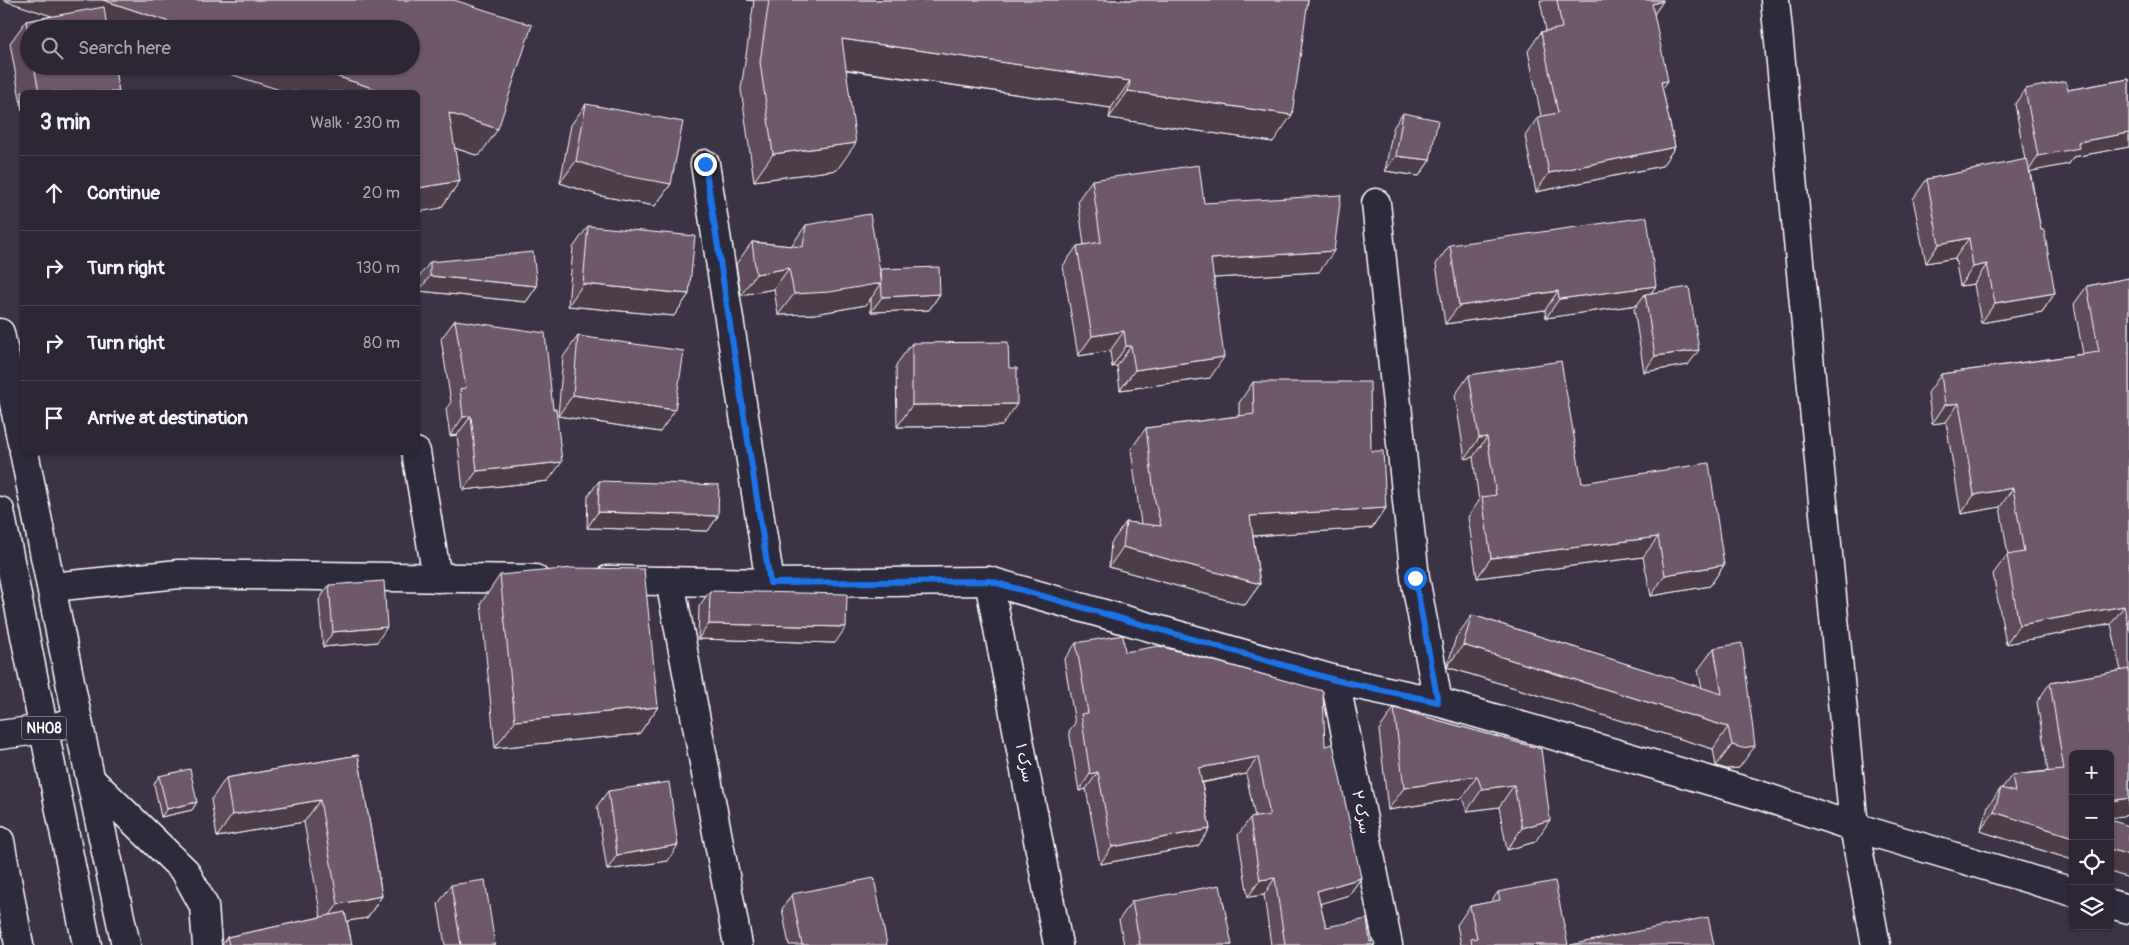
<!DOCTYPE html>
<meta charset="utf-8">
<style>
body{margin:0;font-family:Pangolin,"Playpen Sans Arabic",sans-serif;background:#352e3c;color:#f1f3f6}
.controls{position:absolute;right:15px;bottom:15px;display:grid;overflow:hidden;border-radius:8px;box-shadow:0 1px 4px #0004}
.controls button{width:45px;height:45px;display:grid;place-items:center;padding:0;border:0;border-bottom:1px solid #48434f;background:#2d2634;color:#f1f3f6;font:25px sans-serif}
.stop{position:absolute;width:15px;height:15px;margin:-11px;border:4px solid #1a73e8;border-radius:50%;background:#fff}
.stop.end{background:#1a73e8;border-color:#fff;box-shadow:0 1px 5px #0008}
.list{margin:0;padding:0;list-style:none}
h2{display:flex;justify-content:space-between;align-items:center;height:65px;margin:0;padding:0 20px;font-size:21px}
h2 small{font-size:16px;font-weight:400;color:#a7a5ac}
.list li{display:grid;grid-template-columns:32px 1fr auto;gap:15px;align-items:center;box-sizing:border-box;height:75px;padding:0 20px;border-top:1px solid #48434f}
.list b{display:block;font-size:19px;white-space:nowrap}
.list em{font-size:16px;font-style:normal;color:#a7a5ac}
.icon{flex:none;width:28px;height:28px;fill:none;stroke:currentColor;stroke-width:2;stroke-linecap:round;stroke-linejoin:round}
.map{position:relative;flex:none;width:2129px;height:945px;overflow:hidden}
.search{position:absolute;background:#2d2634;box-shadow:0 1px 4px #0004;left:20px;top:20px;width:400px;height:55px;display:flex;align-items:center;gap:12px;box-sizing:border-box;padding:0 18px;border-radius:28px;color:#a7a5ac;font-size:19px}
.panel{position:absolute;background:#2d2634;box-shadow:0 1px 4px #0004;left:20px;top:90px;width:400px;height:365px;border-radius:8px}
.map>svg:first-child{display:block}
.lines{fill:none;stroke-linecap:round;stroke-linejoin:round}
.minor-casing{stroke:#fff;stroke-width:31}
.highway-casing{stroke:#fff;stroke-width:31}
.minor{stroke:#2f2a3d;stroke-width:28}
.highway{stroke:#2f2a3d;stroke-width:28}
.wall{fill:#5f4c5b;stroke:#fff}
.shaded-wall{fill:#4d3e4a;stroke:#fff}
.building{fill:#6e586a;stroke:#fff}
.route{stroke:#1a73e8;stroke-width:6}
.labels{text-anchor:middle;dominant-baseline:central;stroke-width:4;stroke-linejoin:round;paint-order:stroke}
.shield{fill:#2f2a3d;stroke:#c1bfc5;stroke-width:1}
.shield-label{font-size:14px;font-weight:bold;fill:#fff}
.street-label{font-size:15px;fill:#fff;stroke:#2f2a3d}
</style>
<div class="map">
<svg width="2129" height="945" viewBox="0 0 2129 945">
<rect width="100%" height="100%" fill="#3c3346"/>
<filter id="ink" filterUnits="userSpaceOnUse"><feTurbulence type="fractalNoise" baseFrequency=".02" numOctaves="2"/><feDisplacementMap in="SourceGraphic" scale="10" xChannelSelector="R" yChannelSelector="G"/><feConvolveMatrix kernelMatrix="1 2 1 2 8 2 1 2 1" color-interpolation-filters="sRGB"/></filter>
<g filter="url(#ink)">
<g class="lines">
<defs>
<g id="minor">
<path d="M1775 0 1854 827 1876 945"/>
<path d="M705 164 770 583"/>
<path d="M1376 203 1415 578 1438 702"/>
<path d="M0 333 22 443"/>
<path d="M24 452 78 721 126 945"/>
<path d="M416 452 437 578"/>
<path d="M608 580 770 583 989 581 1335 680 1438 702 1759 795 1854 827 2073 892"/>
<path d="M670 581 738 945"/>
<path d="M989 581 1058 945"/>
<path d="M52 587 179 574 535 579"/>
<path d="M1335 680 1388 945"/>
<path d="M92 781 185 871 204 906 207 945"/>
<path d="M2110 904 2129 909"/>
</g>
<g id="highway">
<path d="M0 511 87 945"/>
<path d="M0 735 45 729 78 721"/>
<path d="M0 841 19 945"/>
</g>
</defs>
<use href="#minor" class="minor-casing"/>
<use href="#highway" class="highway-casing"/>
<use href="#minor" class="minor"/>
<use href="#highway" class="highway"/>
</g>
<g class="wall">
<path d="M3 0H454L479 156 454 148 460 181 441 208 411 29H29V66H114L119 92H22V110L10 43 26 21 53 16Z"/>
<path d="M747 0H1308L1273 142 1109 118 1111 108 846 70 837 170 754 181 741 89 754 1Z"/>
<path d="M1540 0H1663V1L1654 14 1662 88 1675 147 1662 166 1536 192 1525 136 1538 117 1541 116 1528 51 1541 32 1546 31Z"/>
<path d="M2129 79V147L2073 157 2069 164 2030 171 2041 230 2055 293 2042 312 1981 323 1974 284 1960 286 1955 258 1926 263 1913 199 1927 179 2025 160 2015 104 2025 89 2068 90Z"/>
<path d="M586 104 671 184 655 206 601 196 560 183 571 125Z"/>
<path d="M1403 113 1430 160 1419 176 1385 171 1393 128Z"/>
<path d="M1092 180 1204 203 1319 272 1214 278 1210 378 1120 390 1117 366 1112 367 1110 351 1078 356 1063 266 1077 246 1084 245 1078 200Z"/>
<path d="M806 225 880 271 881 269 940 294 929 310 871 312V298L866 305 815 314 778 315 774 289 741 295 736 264 752 242 791 246Z"/>
<path d="M588 226 689 294 674 316 568 306 573 248Z"/>
<path d="M1450 245 1656 286 1651 293 1688 365 1644 372 1634 309 1637 305 1546 318 1545 310 1445 324 1436 264Z"/>
<path d="M430 262 537 286 526 302 419 291V277Z"/>
<path d="M2129 278V815L2110 754 2073 860 1980 831 1988 806 2001 788H2002L2012 775 2048 771 2037 702 2050 683 2121 671 2111 624 2006 644 1993 574 2007 555H2008L2000 507 1961 514 1946 422 1932 424 1928 393 1941 374 2083 354 2074 304 2087 286Z"/>
<path d="M455 320 548 481 463 490 457 435 450 436 446 409 451 402 441 339Z"/>
<path d="M578 336 660 432 558 416 563 357Z"/>
<path d="M912 343 1002 426 897 427 896 365Z"/>
<path d="M1469 375 1582 483 1724 565 1710 586 1651 596 1643 557 1477 578 1468 517 1479 501 1473 457 1465 459 1455 395Z"/>
<path d="M1253 382 1371 451 1386 508 1372 528 1253 536 1260 584 1245 605 1109 567 1111 543 1126 522 1141 524 1131 449 1146 428 1239 416V403Z"/>
<path d="M599 481 718 516 708 531 587 528 588 496Z"/>
<path d="M500 575 658 707 639 734 495 748 481 603Z"/>
<path d="M329 585 377 642 323 647 319 600Z"/>
<path d="M710 591 835 643 698 639 699 606Z"/>
<path d="M1472 615 1702 688 1698 670 1714 648 1739 768 1727 769 1716 766 1713 749 1447 667 1456 637Z"/>
<path d="M1076 643 1125 652 1325 746 1361 878 1349 895 1320 903 1326 927 1370 942 1375 945H1271L1264 895 1248 897 1238 835 1250 818 1255 817 1246 774 1202 783 1210 829 1198 846 1100 864 1086 789 1079 791 1069 731 1075 723 1064 660Z"/>
<path d="M1394 708 1541 749 1535 842 1507 850 1499 807 1467 811 1462 798 1388 810 1379 730Z"/>
<path d="M358 755 382 896 367 918 347 921 352 945H222L227 937 321 917 304 822 217 837 211 800 226 778Z"/>
<path d="M159 776 197 802 192 810 161 817 154 784Z"/>
<path d="M608 791 668 861 607 870 597 806Z"/>
<path d="M451 885 495 945H445L438 904Z"/>
<path d="M1498 892 1568 945H1461L1457 925 1470 906 1491 902Z"/>
<path d="M792 894 887 945H789L782 909Z"/>
<path d="M1132 901 1232 945H1124L1119 920Z"/>
</g>
<g class="shaded-wall">
<path d="M3 0H103L191 29H91Z"/>
<path d="M1663 1 1650 20 1652 4Z"/>
<path d="M842 39 1130 81 1111 108 823 66Z"/>
<path d="M205 66H305L385 92H286Z"/>
<path d="M1668 81 1654 100 1661 82Z"/>
<path d="M1128 91 1292 115 1273 142 1109 118Z"/>
<path d="M449 113 498 129 479 156 430 140Z"/>
<path d="M2129 133V147L2073 157 2069 164 2028 172 2038 156 2078 142Z"/>
<path d="M856 143 837 170 754 181 773 154Z"/>
<path d="M1675 147 1662 166 1536 192 1549 173Z"/>
<path d="M1396 156 1430 160 1419 176 1385 171Z"/>
<path d="M576 161 671 184 655 206 601 196 560 183Z"/>
<path d="M460 181 441 208 418 212V188Z"/>
<path d="M1969 238 1955 258 1926 263 1939 244Z"/>
<path d="M1334 251 1319 272 1197 279 1211 259Z"/>
<path d="M1987 264 1974 284 1960 286 1973 267Z"/>
<path d="M789 268 774 289 741 295 756 274Z"/>
<path d="M430 276 537 286 526 302 419 291Z"/>
<path d="M882 283 866 305 815 314 778 315 794 294Z"/>
<path d="M583 284 689 294 674 316 568 306Z"/>
<path d="M1656 286 1646 300 1645 294 1637 305 1546 318 1559 299Z"/>
<path d="M1558 291 1545 310 1445 324 1459 306Z"/>
<path d="M2055 293 2042 312 1981 323 1995 303Z"/>
<path d="M940 294 929 310 871 312 882 297Z"/>
<path d="M1124 331 1110 351 1078 356 1092 336Z"/>
<path d="M1126 346H1131L1117 366 1112 367Z"/>
<path d="M1699 350 1688 365 1644 372 1655 356Z"/>
<path d="M1224 357 1210 378 1120 390 1135 370Z"/>
<path d="M573 395 675 410 660 432 558 416Z"/>
<path d="M1959 403 1946 422 1932 424 1945 405Z"/>
<path d="M1017 404 1002 426 897 427 912 405Z"/>
<path d="M471 416 457 435 450 436 463 417Z"/>
<path d="M1487 437 1473 457 1465 459 1479 438Z"/>
<path d="M562 462 548 481 463 490 477 471Z"/>
<path d="M2013 488 2000 507 1961 514 1974 495Z"/>
<path d="M1386 508 1372 528 1236 537 1250 516Z"/>
<path d="M598 512 718 516 708 531 587 528Z"/>
<path d="M1658 537 1643 557 1477 578 1491 558Z"/>
<path d="M1123 547 1260 584 1245 605 1109 567Z"/>
<path d="M1724 565 1710 586 1651 596 1665 575Z"/>
<path d="M2124 606 2111 624 2006 644 2019 625Z"/>
<path d="M709 624 846 627 835 643 698 639Z"/>
<path d="M387 627 377 642 323 647 333 632Z"/>
<path d="M1463 645 1728 727 1713 749 1447 667Z"/>
<path d="M658 707 639 734 495 748 515 721Z"/>
<path d="M1732 745 1755 746 1739 768 1727 769 1716 766Z"/>
<path d="M1258 757 1246 774 1187 785 1199 768Z"/>
<path d="M1098 772 1086 789 1079 791 1090 774Z"/>
<path d="M1477 776 1462 798 1388 810 1404 788Z"/>
<path d="M1514 785 1499 807 1467 811 1482 789Z"/>
<path d="M2129 798V815L2110 818V801Z"/>
<path d="M320 800 304 822 217 837 232 815Z"/>
<path d="M197 802 192 810 161 817 167 809Z"/>
<path d="M1994 812 2073 837V860L1980 831Z"/>
<path d="M1550 820 1535 842 1507 850 1522 828Z"/>
<path d="M1210 829 1198 846 1100 864 1112 847Z"/>
<path d="M678 845 668 861 607 870 617 855Z"/>
<path d="M2110 849 2129 855V878L2110 872Z"/>
<path d="M1275 878 1264 895 1248 897 1260 880Z"/>
<path d="M1361 878 1349 895 1306 908 1317 891Z"/>
<path d="M382 896 367 918 323 925 338 904Z"/>
</g>
<g class="building">
<path d="M103 0H454L532 25 498 129 449 113 460 181 418 188V92H385L305 66H411V29H191Z"/>
<path d="M769 0H1308L1292 115 1128 91 1130 81 842 39 856 143 773 154 760 62Z"/>
<path d="M1557 0H1663V1L1652 4 1668 81 1661 82 1675 147 1549 173 1538 117 1558 113 1541 32 1562 28Z"/>
<path d="M104 7 107 29H29V38L26 21Z"/>
<path d="M34 66H114L119 92H39Z"/>
<path d="M2129 79V133L2078 142 2079 148 2038 156 2025 89 2066 81 2068 90Z"/>
<path d="M586 104 683 122 671 184 616 174 576 161Z"/>
<path d="M1403 113 1438 120 1430 160 1396 156Z"/>
<path d="M2027 159 2041 230H2044L2055 293 1995 303 1987 264 1973 267 1969 238 1939 244 1927 179Z"/>
<path d="M1199 165 1204 203 1341 195 1334 251 1211 259 1224 357 1135 370 1131 346H1126L1124 331 1092 336 1077 246 1101 242 1092 180Z"/>
<path d="M870 214 882 283 830 292 794 294 789 268 756 274 752 242 803 247 806 225Z"/>
<path d="M1647 217 1656 286 1559 299 1558 291 1459 306 1450 245Z"/>
<path d="M588 226 695 236 689 294 583 284Z"/>
<path d="M533 252 537 286 430 276V262Z"/>
<path d="M939 267 940 294 882 297 881 269Z"/>
<path d="M2129 278V630L2124 606 2019 625 2007 555 2024 552 2013 488 1974 495 1959 403 1945 405 1941 374 2099 352 2087 286Z"/>
<path d="M1689 287 1699 350 1655 356 1645 294Z"/>
<path d="M455 320 545 333 553 409H556L562 462 477 471 471 416 463 417 460 389 466 388Z"/>
<path d="M578 336 684 351 675 410 573 395Z"/>
<path d="M1008 342 1009 368H1017V404L912 405V343Z"/>
<path d="M1561 361 1582 483 1709 463 1724 565 1665 575 1658 537 1491 558 1482 497 1496 495 1487 437 1479 438 1469 375Z"/>
<path d="M1253 382H1370L1371 451H1383L1386 508 1250 516 1260 584 1123 547 1126 522 1161 526 1155 501 1146 428 1254 414Z"/>
<path d="M599 481 719 485 718 516 598 512Z"/>
<path d="M573 568 644 569 658 707 515 721 500 575Z"/>
<path d="M384 581 387 627 333 632 329 585Z"/>
<path d="M710 591 847 594 846 627 709 624Z"/>
<path d="M1472 615 1722 694 1714 648 1742 643 1755 746 1742 748 1732 745 1728 727 1463 645Z"/>
<path d="M1123 635 1125 652 1159 646 1323 691 1325 746 1333 744 1361 878 1317 891 1326 927 1367 919 1370 942 1374 941 1375 945H1285L1275 878 1260 880 1250 818 1270 815 1258 757 1199 768 1210 829 1112 847 1098 772 1090 774 1081 714 1088 713 1076 643Z"/>
<path d="M2129 669V798L2110 801V754H2073V808H2070L2073 809V837L1994 812 2001 788 2015 792 2012 775 2064 770 2050 683Z"/>
<path d="M1394 708 1541 749 1550 820 1522 828 1514 785 1482 789 1477 776 1404 788Z"/>
<path d="M358 755 382 896 338 904 320 800 232 815 226 778Z"/>
<path d="M190 769 197 802 167 809 159 776Z"/>
<path d="M669 782 678 845 617 855 608 791Z"/>
<path d="M2110 820 2129 826V855L2110 849Z"/>
<path d="M874 878 887 945H802L792 894Z"/>
<path d="M485 880 495 945H461L451 885Z"/>
<path d="M1555 881 1568 945H1472L1471 939 1477 938 1470 906 1500 900 1498 892Z"/>
<path d="M1220 885 1232 945H1140L1132 901Z"/>
<path d="M345 912 352 945H229L227 937Z"/>
<path d="M1708 917 1714 945H1570Z"/>
</g>
</g>
<g class="lines" filter="url(#ink)">
<path class="route" d="M705 164 770 583 990 581 1335 680 1438 702 1415 578"/>
</g>
<g class="labels">
<rect class="shield" x="21.5" y="716.5" width="45" height="23" rx="4"/>
<g class="shield-label">
<text x="44" y="728">NH08</text>
</g>
<g class="street-label">
<text transform="translate(1024 763) rotate(79)">سرک ۱</text>
<text transform="translate(1361 812) rotate(79)">سرک ۲</text>
</g>
</g>
</svg>
<div class="controls">
<button>+</button>
<button>−</button>
<button><svg class="icon" aria-label="locate" viewBox="0 0 24 24"><circle cx="12" cy="12" r="6"/><path d="M12 2v4M12 18v4M2 12h4M18 12h4"/></svg></button>
<button><svg class="icon" aria-label="layers" viewBox="0 0 24 24"><path d="M12 4l9 5-9 5-9-5zM3 14l9 5 9-5"/></svg></button>
</div>
<div class="stop" style="left:1415px;top:578px"></div>
<div class="stop end" style="left:705px;top:164px"></div>
<div class="search"><svg class="icon" aria-label="search" viewBox="0 0 24 24"><circle cx="10" cy="10" r="6"/><path d="M15 15l6 6"/></svg>Search here</div>
<section class="panel">
<h2>3 min<small>Walk · 230 m</small></h2>
<ul class="list">
<li><svg class="icon" aria-label="ahead" viewBox="0 0 24 24"><path d="M12 20V5M6 11l6-6 6 6"/></svg><div><b>Continue</b></div><em>20 m</em></li>
<li><svg class="icon" aria-label="right" viewBox="0 0 24 24"><path d="M7 20v-9h11M14 6l5 5-5 5"/></svg><div><b>Turn right</b></div><em>130 m</em></li>
<li><svg class="icon" aria-label="right" viewBox="0 0 24 24"><path d="M7 20v-9h11M14 6l5 5-5 5"/></svg><div><b>Turn right</b></div><em>80 m</em></li>
<li><svg class="icon" aria-label="arrive" viewBox="0 0 24 24"><path d="M6 21V4h12l-3 4 3 4H6"/></svg><div><b>Arrive at destination</b></div></li>
</ul>
</section>
</div>
